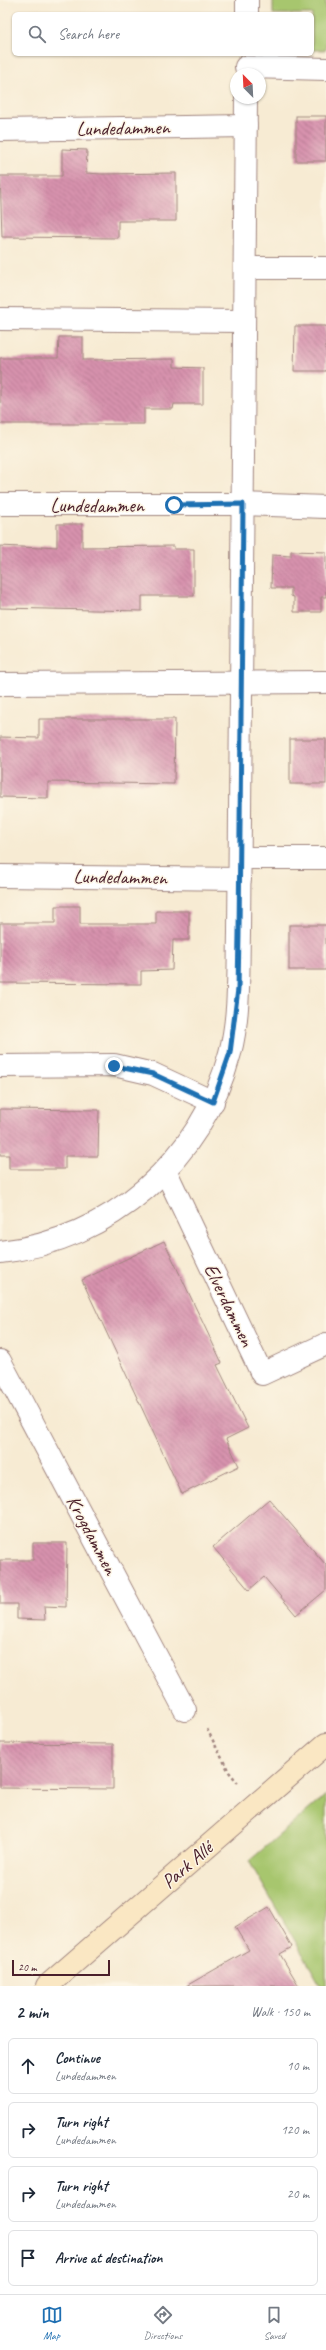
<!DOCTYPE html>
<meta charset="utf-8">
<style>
body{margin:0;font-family:Caveat,sans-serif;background:#f2f2f3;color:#1f2937}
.compass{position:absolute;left:230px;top:68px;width:36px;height:36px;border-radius:50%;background:#fff;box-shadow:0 1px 3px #0004;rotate:336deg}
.scale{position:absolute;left:12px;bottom:10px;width:98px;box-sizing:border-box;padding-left:4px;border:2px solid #4a1f2b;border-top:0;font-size:11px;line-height:14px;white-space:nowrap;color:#4a1f2b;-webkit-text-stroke:3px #fcf5e5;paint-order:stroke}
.stop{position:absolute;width:12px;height:12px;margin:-9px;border:3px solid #1f6fb2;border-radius:50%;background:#fff}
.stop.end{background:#1f6fb2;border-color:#fff;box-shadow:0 1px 4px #0008}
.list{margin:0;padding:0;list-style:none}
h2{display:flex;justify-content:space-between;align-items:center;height:52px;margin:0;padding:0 16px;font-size:17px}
h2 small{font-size:13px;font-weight:400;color:#747a83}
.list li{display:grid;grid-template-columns:26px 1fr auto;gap:12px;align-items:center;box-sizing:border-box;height:56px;margin:0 8px 8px;padding:0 8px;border:1px solid #e0e1e3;border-radius:6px}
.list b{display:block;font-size:15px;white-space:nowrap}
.list p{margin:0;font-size:13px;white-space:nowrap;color:#747a83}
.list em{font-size:13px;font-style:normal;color:#747a83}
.icon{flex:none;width:22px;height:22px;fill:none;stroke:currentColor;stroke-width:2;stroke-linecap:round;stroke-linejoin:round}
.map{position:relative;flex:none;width:326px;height:1986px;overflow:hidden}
.search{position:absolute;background:#fff;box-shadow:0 1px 3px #0004;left:12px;right:12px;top:12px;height:44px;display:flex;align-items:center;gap:10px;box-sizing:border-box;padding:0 14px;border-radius:6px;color:#747a83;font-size:15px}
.sheet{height:308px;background:#fff}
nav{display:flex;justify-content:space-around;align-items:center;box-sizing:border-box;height:56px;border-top:1px solid #e0e1e3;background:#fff;font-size:11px;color:#747a83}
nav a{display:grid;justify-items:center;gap:2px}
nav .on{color:#1f6fb2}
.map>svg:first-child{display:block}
.green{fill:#a7c66e;stroke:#78724c}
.building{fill:url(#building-back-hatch)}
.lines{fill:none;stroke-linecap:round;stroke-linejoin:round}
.street-casing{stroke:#a0857f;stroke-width:24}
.secondary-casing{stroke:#a0857f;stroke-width:24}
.path{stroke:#a0857f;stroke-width:2.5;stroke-dasharray:3 3;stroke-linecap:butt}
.street{stroke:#fff;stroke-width:22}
.secondary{stroke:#fae7c3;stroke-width:22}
.route{stroke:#1f6fb2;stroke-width:5}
.labels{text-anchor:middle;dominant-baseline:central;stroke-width:3;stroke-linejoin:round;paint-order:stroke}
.street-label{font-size:20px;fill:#4a1f2b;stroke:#fcf5e5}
</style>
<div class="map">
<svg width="326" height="1986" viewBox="0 0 326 1986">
<defs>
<pattern id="building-back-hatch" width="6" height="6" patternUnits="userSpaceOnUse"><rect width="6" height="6" fill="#d792ad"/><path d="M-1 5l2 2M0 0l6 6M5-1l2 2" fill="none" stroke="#b0778d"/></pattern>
</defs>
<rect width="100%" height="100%" fill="#fcf5e5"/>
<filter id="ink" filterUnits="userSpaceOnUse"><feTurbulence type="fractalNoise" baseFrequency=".025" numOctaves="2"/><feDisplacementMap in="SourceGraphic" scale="8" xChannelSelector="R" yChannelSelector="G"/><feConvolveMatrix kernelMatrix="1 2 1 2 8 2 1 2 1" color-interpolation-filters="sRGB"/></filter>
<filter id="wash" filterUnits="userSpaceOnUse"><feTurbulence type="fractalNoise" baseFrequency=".012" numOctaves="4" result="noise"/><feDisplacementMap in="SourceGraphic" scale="16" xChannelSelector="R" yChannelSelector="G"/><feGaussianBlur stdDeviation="0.9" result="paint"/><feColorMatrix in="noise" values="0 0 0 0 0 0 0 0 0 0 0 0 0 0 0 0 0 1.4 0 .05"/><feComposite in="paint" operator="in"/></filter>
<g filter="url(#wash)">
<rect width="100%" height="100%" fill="#f7ebd3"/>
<g class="green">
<path d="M273 0H326V50H312V14H273Z"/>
<path d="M326 1795V1986H321L249 1861Z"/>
</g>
<g id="blocks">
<g class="building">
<rect x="296" y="116" width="30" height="45"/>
<path d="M62 149 87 150 86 173 102 174 176 173V221H118V238L2 237 0 176H62Z"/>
<path d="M295 326H326V371H294Z"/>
<path d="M59 337H83V360L174 359V367L203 368V404H174L173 409H144V424H0V358H58Z"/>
<path d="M57 524H82V547L174 546V549H194V596H142V611L0 608V546L41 548V546L57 547Z"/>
<path d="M291 551 326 552V597H321V612H294V597L291 596V588H271L272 555 291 556Z"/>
<path d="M39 719H175L174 784 48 782V798L0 797V737L39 738Z"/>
<rect x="290" y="739" width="36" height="45"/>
<path d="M55 906H80V924H156V911H189V940H173L172 970 141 971V984L0 983V923H55Z"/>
<rect x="289" y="925" width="37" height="45"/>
<path d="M0 1109 99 1110 98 1156H65V1169H9V1155H0Z"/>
<path d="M164 1241 222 1363 217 1365 248 1428 226 1439 239 1466 182 1494 82 1280Z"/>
<path d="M269 1499 326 1565V1590L296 1615 264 1577 249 1590 213 1547Z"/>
<path d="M33 1543H67L66 1607 44 1606 45 1620 17 1619V1604H0V1560H33Z"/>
<path d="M0 1743 113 1744V1789L0 1788Z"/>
<path d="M269 1907 292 1947 280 1954 299 1986H186L249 1950 235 1927Z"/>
</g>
</g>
</g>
<g filter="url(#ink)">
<use href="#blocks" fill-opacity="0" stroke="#a0857f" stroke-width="1"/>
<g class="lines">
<defs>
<g id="street">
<path d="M247 14V0"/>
<path d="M246 67 326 69"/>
<path d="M0 130 246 126"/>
<path d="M245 268H326"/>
<path d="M0 319 243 321"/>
<path d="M0 504H243L326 507"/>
<path d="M0 684 326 682"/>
<path d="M240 858H326"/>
<path d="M0 876 240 879"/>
<path d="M0 1066 114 1065 153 1074 213 1102"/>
<path d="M166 1172 262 1374 326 1344"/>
<path d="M0 1252C110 1241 202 1160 230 1053 240 1015 238 972 239 933L246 98"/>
<path d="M0 1361 185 1710"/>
</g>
<path id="secondary" d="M47 1986 326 1744"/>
</defs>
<use href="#street" class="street-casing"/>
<use href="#secondary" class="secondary-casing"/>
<path class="path" d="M207 1729 229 1772 238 1783"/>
<use href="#street" class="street"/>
<use href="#secondary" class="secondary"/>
</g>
</g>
<g class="lines" filter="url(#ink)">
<path class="route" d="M114 1066 153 1074 213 1102 230 1053 238 989 239 933 243 504 174 505"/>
</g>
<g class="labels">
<g class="street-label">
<text transform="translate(123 128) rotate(-1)">Lundedammen</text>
<text x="97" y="505">Lundedammen</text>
<text transform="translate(120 877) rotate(1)">Lundedammen</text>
<text transform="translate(229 1305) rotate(64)">Elverdammen</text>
<text transform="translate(92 1535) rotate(62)">Krogdammen</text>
<text transform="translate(187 1865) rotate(-41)">Park Allé</text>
</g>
</g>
</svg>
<svg class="compass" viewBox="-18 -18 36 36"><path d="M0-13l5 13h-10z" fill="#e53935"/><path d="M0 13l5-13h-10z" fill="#747a83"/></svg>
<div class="scale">20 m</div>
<div class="stop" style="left:174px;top:505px"></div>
<div class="stop end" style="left:114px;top:1066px"></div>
<div class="search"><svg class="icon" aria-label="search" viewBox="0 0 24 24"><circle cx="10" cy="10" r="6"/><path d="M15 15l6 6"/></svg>Search here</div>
</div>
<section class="sheet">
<h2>2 min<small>Walk · 150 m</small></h2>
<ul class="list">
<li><svg class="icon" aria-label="ahead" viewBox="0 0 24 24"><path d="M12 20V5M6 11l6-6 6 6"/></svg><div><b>Continue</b><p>Lundedammen</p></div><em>10 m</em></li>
<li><svg class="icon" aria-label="right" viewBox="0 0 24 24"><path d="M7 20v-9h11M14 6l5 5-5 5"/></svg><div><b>Turn right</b><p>Lundedammen</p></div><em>120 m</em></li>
<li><svg class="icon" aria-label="right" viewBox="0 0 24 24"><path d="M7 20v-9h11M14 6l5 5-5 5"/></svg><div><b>Turn right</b><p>Lundedammen</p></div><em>20 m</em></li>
<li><svg class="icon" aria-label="arrive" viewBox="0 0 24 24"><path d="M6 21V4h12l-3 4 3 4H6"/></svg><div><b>Arrive at destination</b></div></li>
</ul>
</section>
<nav>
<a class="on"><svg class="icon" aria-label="map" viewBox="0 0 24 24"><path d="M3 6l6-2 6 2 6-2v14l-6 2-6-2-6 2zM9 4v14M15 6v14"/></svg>Map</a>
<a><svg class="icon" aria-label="directions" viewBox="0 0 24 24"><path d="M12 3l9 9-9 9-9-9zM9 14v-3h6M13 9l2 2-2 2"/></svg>Directions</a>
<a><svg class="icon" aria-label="saved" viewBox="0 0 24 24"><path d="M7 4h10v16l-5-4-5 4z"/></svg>Saved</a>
</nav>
